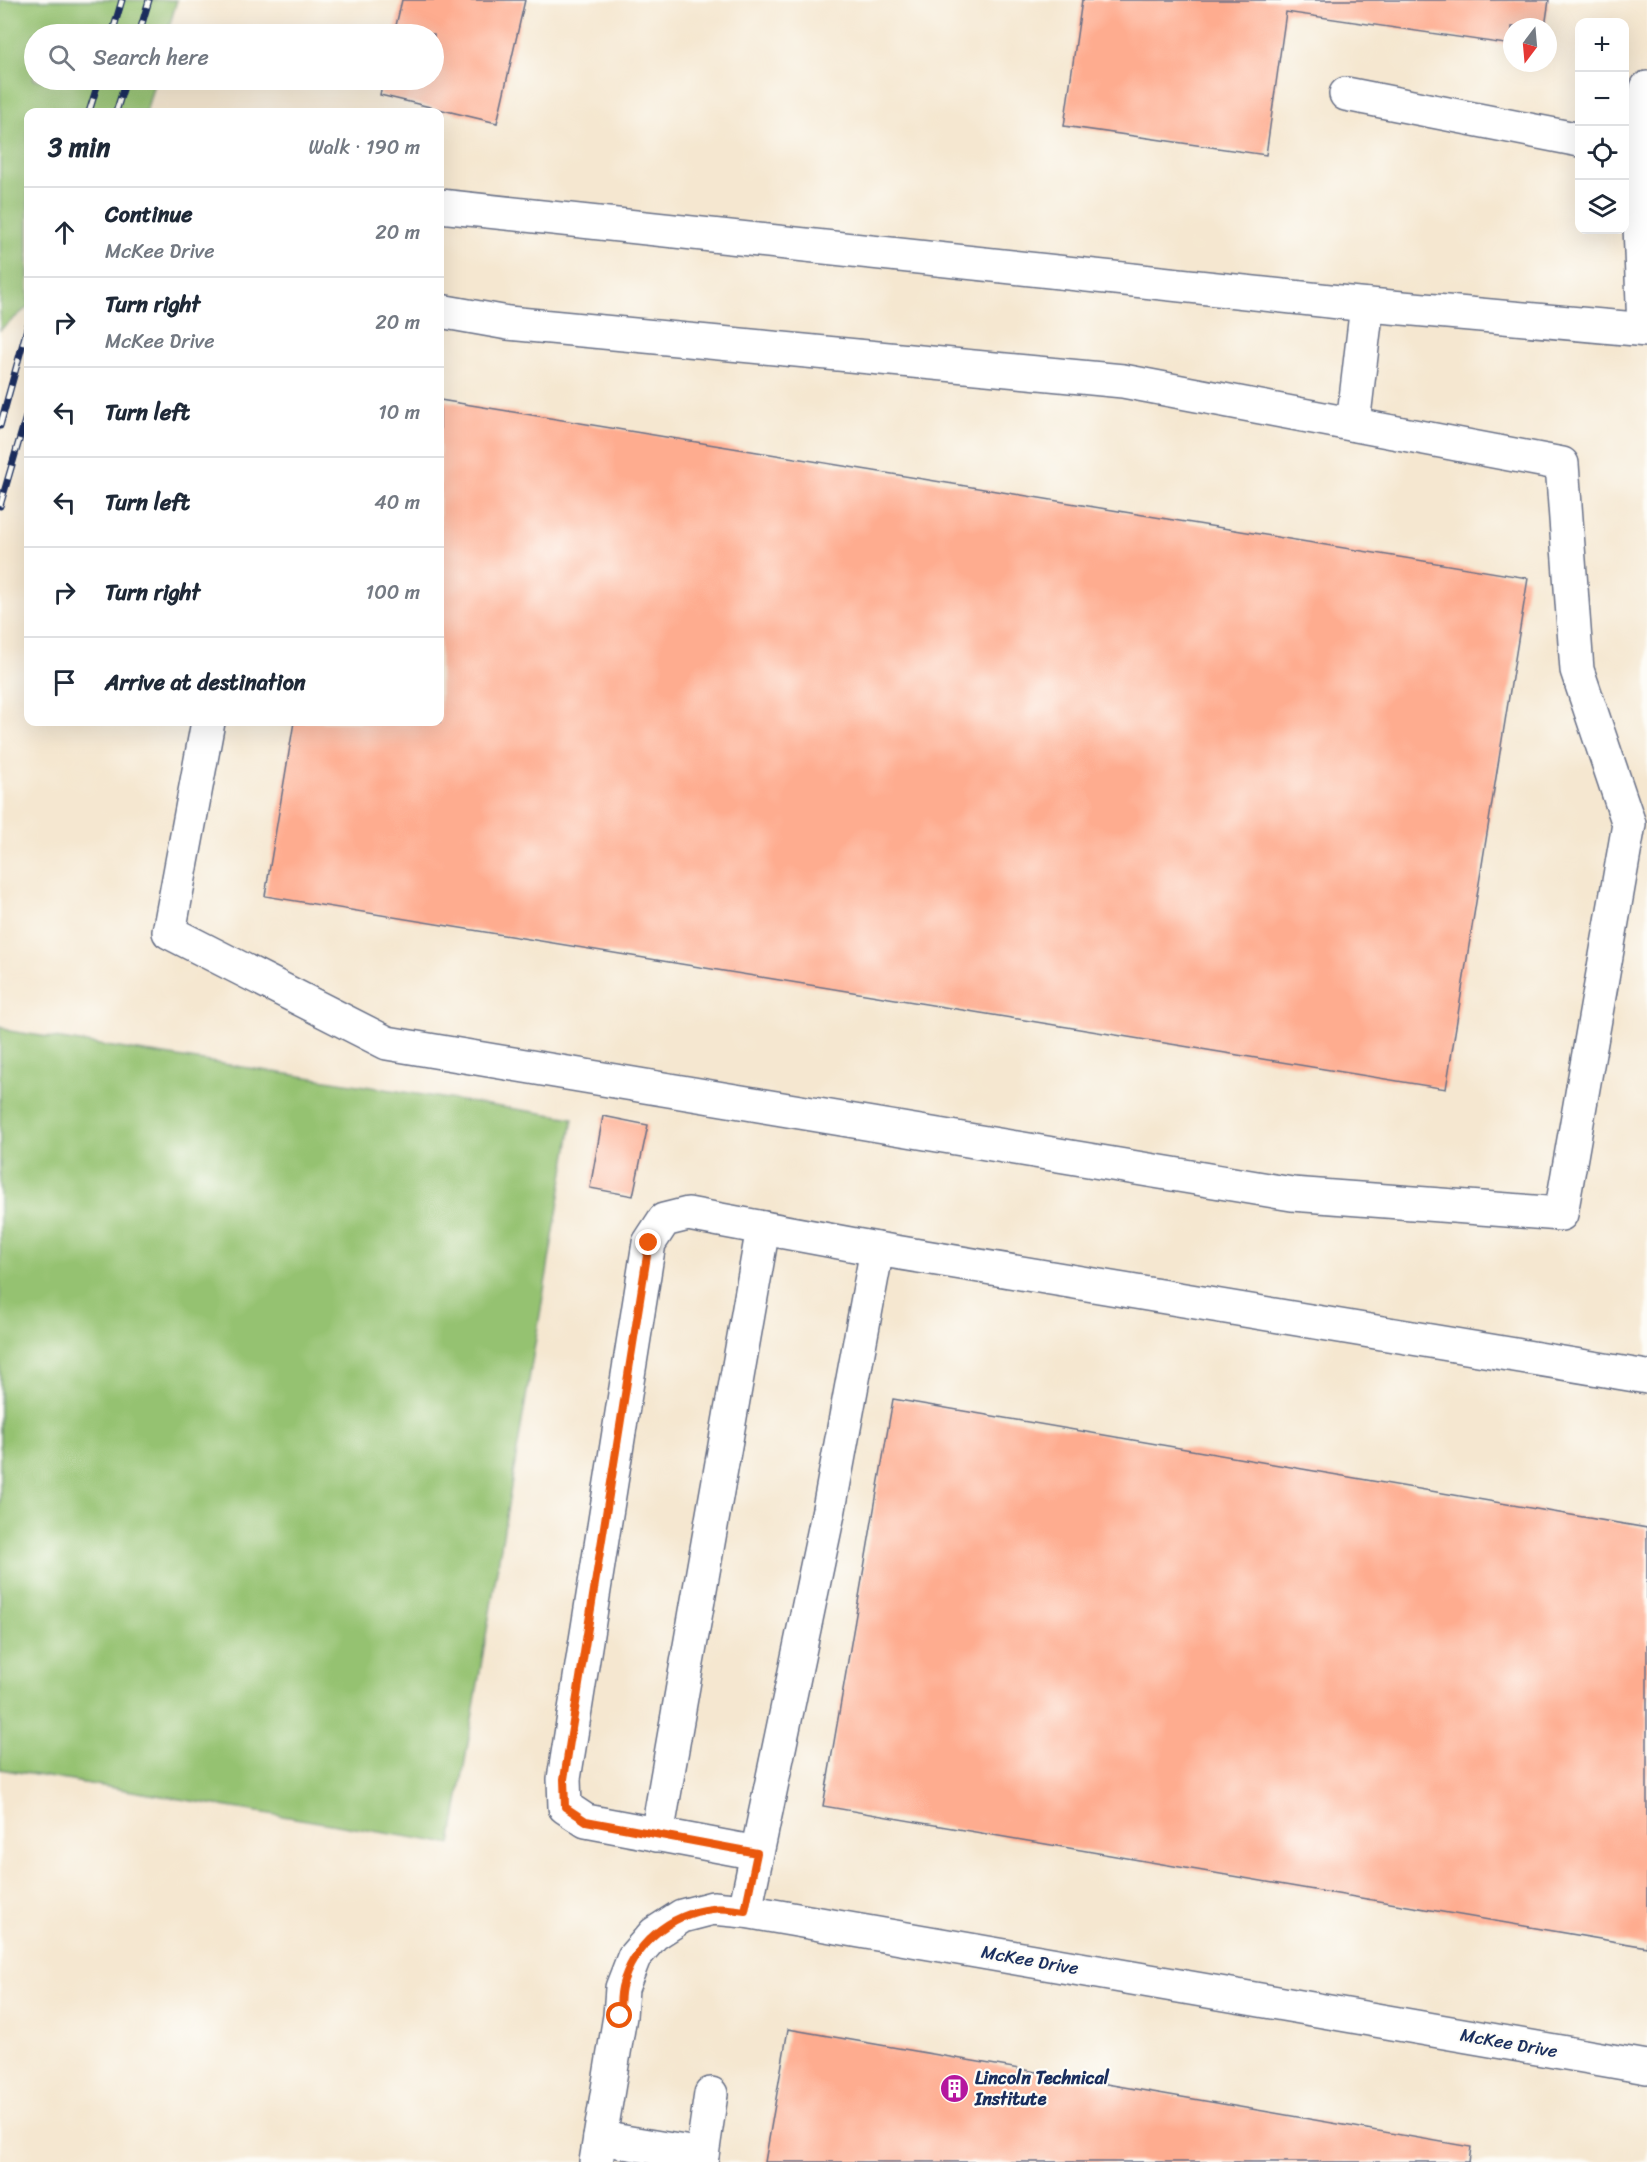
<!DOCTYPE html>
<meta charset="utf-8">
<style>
body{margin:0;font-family:Sriracha,sans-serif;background:#f2f2f3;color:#1f2937}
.controls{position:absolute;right:18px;top:18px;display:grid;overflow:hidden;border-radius:12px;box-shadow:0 6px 24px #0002}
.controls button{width:54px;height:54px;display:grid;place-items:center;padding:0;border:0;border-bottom:2px solid #e0e1e3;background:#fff;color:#1f2937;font:30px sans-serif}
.compass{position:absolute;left:1503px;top:18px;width:54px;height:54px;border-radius:50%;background:#fff;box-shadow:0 6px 24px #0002;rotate:196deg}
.stop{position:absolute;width:18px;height:18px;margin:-14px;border:4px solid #ea580c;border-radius:50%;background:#fff}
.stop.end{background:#ea580c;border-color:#fff;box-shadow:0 2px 6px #0008}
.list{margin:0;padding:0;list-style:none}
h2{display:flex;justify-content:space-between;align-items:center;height:78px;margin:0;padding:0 24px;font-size:26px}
h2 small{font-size:20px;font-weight:400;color:#747a83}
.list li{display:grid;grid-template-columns:39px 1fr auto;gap:18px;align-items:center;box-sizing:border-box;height:90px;padding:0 24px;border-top:2px solid #e0e1e3}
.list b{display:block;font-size:22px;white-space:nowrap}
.list p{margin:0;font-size:20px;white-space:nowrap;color:#747a83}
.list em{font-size:20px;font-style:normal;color:#747a83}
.icon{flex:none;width:33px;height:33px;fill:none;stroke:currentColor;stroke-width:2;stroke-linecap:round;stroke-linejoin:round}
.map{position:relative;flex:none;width:1647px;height:2162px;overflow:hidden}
.search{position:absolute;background:#fff;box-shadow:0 6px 24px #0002;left:24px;top:24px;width:420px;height:66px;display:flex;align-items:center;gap:15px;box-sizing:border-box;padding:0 21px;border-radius:33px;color:#747a83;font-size:22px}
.panel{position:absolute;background:#fff;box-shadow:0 6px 24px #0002;left:24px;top:108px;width:420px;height:618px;border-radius:12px}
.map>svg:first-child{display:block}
.green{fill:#95c271;stroke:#587868;stroke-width:1.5}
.building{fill:#feac8f}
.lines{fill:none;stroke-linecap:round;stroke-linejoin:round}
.minor-casing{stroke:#676f86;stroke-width:36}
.minor{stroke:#fff;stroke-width:33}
.rail-casing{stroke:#1b2f5e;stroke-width:7}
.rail{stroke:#fdfcf7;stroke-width:4.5;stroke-dasharray:14;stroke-linecap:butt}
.route{stroke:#ea580c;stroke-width:8}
.labels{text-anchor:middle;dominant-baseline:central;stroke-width:4.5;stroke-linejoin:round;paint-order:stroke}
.street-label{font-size:18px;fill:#1b2f5e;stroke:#fdfcf7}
.poi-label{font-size:18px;font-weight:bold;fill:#1b2f5e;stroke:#fdfcf7;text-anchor:start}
</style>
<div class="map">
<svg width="1647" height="2162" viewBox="0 0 1647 2162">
<rect width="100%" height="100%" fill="#fdfcf7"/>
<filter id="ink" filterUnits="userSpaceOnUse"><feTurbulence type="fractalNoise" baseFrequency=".0167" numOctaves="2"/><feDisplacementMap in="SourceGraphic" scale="12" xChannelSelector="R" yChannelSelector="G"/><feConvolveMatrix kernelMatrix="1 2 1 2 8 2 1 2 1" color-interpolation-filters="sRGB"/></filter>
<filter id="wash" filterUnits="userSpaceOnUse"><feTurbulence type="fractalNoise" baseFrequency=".008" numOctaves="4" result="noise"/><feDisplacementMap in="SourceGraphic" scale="24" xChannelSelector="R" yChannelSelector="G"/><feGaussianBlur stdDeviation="1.35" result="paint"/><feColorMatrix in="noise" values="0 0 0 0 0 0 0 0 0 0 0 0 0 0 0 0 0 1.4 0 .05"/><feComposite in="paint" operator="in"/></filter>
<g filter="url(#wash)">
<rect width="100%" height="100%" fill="#f5e7d0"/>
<g class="green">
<path d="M0 0H177L167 34H34V80H155L146 112H28V307L0 330Z"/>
<path d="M0 1026 9 1031 573 1118 451 1844 0 1769Z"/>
</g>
<g id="blocks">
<g class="building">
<path d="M402 0H525L497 123 380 95 383 80H434V34H394Z"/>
<path d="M1082 0H1549L1545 27H1512V45L1286 12 1266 155 1064 126Z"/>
<path d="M440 400 1528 578 1446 1089 265 896 294 722H440Z"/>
<path d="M603 1116 648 1125 633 1196 590 1188Z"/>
<path d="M893 1399 1647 1528V1947L823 1806Z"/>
<path d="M788 2029 1471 2147 1469 2162H765Z"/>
</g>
</g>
</g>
<g filter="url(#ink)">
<use href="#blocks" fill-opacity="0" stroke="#676f86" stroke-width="1.5"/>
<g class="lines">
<defs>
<g id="minor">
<path d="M1346 94 1580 140"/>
<path d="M440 206 1358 304 1647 330"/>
<path d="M1644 329 1637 147 1647 88"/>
<path d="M1353 424 1367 305"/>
<path d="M208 722 169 932 387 1043 1292 1194 1561 1214 1629 824 1577 670 1562 464 1123 381 508 323 440 311"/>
<path d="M657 1835 763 1228"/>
<path d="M757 1853 586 1821 565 1807 564 1779 649 1243 664 1220 688 1214 877 1249"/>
<path d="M745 1911 829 1509 877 1249 1647 1377"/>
<path d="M600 2138 702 2155"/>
<path d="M596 2162 620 2016 622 1988 634 1957 654 1934 682 1916 713 1908 745 1911 1647 2067"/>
<path d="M701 2162 711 2094"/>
</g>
</defs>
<use href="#minor" class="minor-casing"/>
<use href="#minor" class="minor"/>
<defs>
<g id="rail">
<path d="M112 34 122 0"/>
<path d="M139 34 149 0"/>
<path d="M89 112 99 80"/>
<path d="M116 112 126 80"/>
<path d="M0 426 28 325"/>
<path d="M0 506 28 410"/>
</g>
</defs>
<use href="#rail" class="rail-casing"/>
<use href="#rail" class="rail"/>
</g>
</g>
<g class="lines" filter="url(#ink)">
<path class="route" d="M620 2016C620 2007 620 1996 622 1987 633 1945 669 1914 712 1909 722 1907 734 1910 745 1911L757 1853 586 1821 565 1807 564 1779 649 1243"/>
</g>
<defs>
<symbol id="building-disc" viewBox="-11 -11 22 22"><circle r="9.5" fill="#b5179e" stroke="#fdfcf7"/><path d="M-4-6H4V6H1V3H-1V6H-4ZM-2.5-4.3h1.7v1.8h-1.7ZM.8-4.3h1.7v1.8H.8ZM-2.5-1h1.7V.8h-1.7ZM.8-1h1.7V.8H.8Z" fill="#fff"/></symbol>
</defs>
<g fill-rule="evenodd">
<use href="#building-disc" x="938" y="2072" width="33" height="33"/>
</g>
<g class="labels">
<g class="street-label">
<text transform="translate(1030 1960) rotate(10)">McKee Drive</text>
<text transform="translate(1509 2043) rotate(10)">McKee Drive</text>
</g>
<g class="poi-label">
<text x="975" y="2078">Lincoln Technical<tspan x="975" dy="21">Institute</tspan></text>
</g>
</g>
</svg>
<div class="controls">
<button>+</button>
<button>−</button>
<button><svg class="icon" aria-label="locate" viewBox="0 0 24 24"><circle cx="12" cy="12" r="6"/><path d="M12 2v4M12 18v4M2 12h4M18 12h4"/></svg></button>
<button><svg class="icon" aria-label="layers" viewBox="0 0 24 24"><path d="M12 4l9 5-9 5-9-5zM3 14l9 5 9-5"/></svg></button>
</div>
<svg class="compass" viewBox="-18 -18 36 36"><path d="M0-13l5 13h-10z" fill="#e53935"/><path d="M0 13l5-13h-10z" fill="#747a83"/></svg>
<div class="stop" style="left:620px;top:2016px"></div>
<div class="stop end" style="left:649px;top:1243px"></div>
<div class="search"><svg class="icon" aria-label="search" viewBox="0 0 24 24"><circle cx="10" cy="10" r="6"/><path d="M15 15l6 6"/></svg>Search here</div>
<section class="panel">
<h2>3 min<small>Walk · 190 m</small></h2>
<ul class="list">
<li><svg class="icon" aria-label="ahead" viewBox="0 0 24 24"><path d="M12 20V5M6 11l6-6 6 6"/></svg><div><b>Continue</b><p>McKee Drive</p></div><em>20 m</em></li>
<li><svg class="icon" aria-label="right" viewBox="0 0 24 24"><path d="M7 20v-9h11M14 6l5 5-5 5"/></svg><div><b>Turn right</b><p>McKee Drive</p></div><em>20 m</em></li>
<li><svg class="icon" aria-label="left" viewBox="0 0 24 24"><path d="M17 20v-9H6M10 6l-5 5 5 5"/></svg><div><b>Turn left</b></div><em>10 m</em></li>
<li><svg class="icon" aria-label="left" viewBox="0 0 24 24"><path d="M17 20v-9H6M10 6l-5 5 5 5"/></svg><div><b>Turn left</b></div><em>40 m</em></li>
<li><svg class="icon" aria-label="right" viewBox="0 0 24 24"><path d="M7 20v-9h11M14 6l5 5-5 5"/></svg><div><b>Turn right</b></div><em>100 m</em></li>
<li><svg class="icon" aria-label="arrive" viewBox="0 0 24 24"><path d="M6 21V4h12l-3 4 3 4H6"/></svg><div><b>Arrive at destination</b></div></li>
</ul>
</section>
</div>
